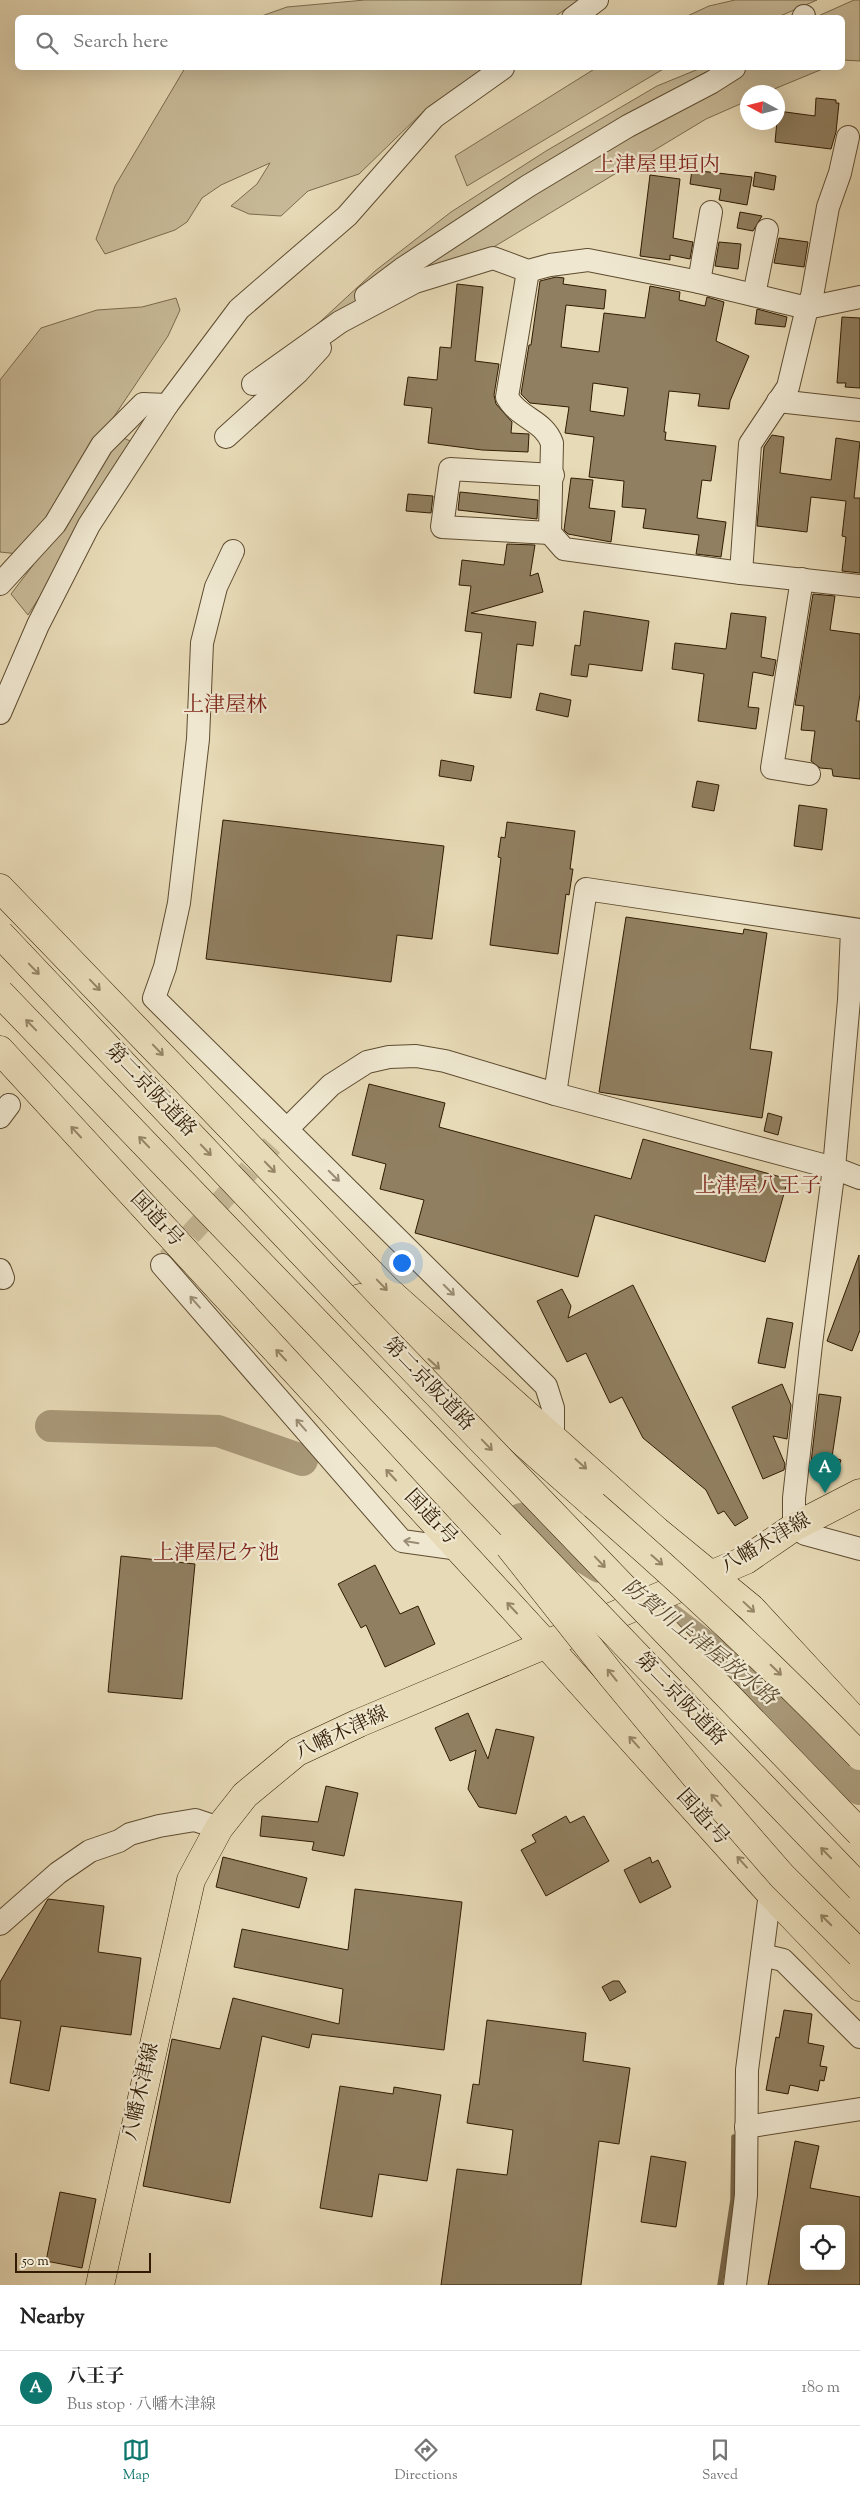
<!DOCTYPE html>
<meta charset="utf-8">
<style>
body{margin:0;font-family:"Sorts Mill Goudy","Noto Serif JP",serif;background:#f2f2f2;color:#222}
.controls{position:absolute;right:15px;bottom:15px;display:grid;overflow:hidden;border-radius:8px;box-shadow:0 5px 20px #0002}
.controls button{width:45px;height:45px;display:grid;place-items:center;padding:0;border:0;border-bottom:1px solid #e0e0e0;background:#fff;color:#222;font:25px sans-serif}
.compass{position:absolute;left:740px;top:85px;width:45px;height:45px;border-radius:50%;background:#fff;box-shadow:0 5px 20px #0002;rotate:277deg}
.scale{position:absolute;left:15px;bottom:12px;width:136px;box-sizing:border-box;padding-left:5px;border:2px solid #311c03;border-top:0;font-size:14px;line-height:18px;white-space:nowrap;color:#311c03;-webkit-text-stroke:4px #efe7d0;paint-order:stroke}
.you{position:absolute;left:401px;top:1262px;width:18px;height:18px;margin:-12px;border:4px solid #fff;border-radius:50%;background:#1a73e8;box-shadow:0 0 0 8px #1a73e833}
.badge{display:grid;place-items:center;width:32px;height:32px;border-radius:50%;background:#0f766e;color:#fff;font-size:16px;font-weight:700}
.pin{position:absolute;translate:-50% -41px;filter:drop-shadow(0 1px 2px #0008)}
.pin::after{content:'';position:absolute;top:26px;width:18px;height:15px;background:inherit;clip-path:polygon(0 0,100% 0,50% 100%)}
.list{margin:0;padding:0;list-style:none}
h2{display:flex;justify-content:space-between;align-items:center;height:65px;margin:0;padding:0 20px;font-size:21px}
h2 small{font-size:16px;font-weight:400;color:#767676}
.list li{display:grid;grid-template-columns:32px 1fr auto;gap:15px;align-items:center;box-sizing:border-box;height:75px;padding:0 20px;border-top:1px solid #e0e0e0}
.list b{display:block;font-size:19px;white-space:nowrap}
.list p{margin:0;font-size:16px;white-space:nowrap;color:#767676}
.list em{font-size:16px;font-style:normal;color:#767676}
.icon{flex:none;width:28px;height:28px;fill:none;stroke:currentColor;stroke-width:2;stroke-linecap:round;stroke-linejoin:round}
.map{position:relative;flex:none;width:860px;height:2285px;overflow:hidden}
.search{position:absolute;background:#fff;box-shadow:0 5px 20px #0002;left:15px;right:15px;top:15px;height:55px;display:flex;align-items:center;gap:12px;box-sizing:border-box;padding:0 18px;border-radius:8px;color:#767676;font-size:19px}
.sheet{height:140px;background:#fff}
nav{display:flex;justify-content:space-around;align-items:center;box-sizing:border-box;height:70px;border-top:1px solid #e0e0e0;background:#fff;font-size:14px;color:#767676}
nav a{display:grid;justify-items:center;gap:2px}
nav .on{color:#0f766e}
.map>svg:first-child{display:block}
.green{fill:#c8ba98;stroke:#7c6b4e}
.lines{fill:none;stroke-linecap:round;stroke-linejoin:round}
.stream{stroke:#79674a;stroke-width:5.5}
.river{stroke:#a99979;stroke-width:32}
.building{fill:#907f60;stroke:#311c03;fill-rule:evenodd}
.minor-tunnel{stroke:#c3b492;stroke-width:22;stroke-dasharray:22 11;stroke-linecap:butt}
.minor-casing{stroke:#5e4c30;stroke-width:24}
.major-casing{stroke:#311c03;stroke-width:29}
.highway-casing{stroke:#311c03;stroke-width:29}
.minor{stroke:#efe7d0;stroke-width:22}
.major{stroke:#e7dab6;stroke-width:28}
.highway{stroke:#e7dab6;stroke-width:28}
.highway-bridge-casing{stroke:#311c03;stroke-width:29;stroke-linecap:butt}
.highway-bridge{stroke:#e7dab6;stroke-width:28}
.oneway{stroke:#958465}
.oneway2{stroke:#9a8c74}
.labels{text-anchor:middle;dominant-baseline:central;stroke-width:4.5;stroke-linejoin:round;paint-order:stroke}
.street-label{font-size:20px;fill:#311c03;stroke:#efe7d0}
.neighbourhood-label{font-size:21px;fill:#7a1f14;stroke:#efe7d0}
.water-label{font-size:21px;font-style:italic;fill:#5b482c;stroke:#efe7d0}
</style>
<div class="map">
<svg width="860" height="2285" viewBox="0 0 860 2285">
<rect width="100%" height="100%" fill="#e7dab6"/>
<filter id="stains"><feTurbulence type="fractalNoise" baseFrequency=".004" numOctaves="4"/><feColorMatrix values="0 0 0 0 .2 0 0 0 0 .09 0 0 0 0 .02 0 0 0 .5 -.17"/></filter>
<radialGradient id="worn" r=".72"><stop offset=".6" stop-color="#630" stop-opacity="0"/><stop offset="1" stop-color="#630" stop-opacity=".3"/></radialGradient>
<g class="green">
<path d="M365 0H579L554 17 256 18 287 7Z"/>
<path d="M735 0H817L778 17 683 18 709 6Z"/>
<path d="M854 0H860V61L843 60 842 18 816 17Z"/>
<path d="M185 68H484L428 107 359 174 308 191 281 216 249 214 231 206 257 184 270 163 221 185 202 198 187 222 175 230 105 254 96 239 115 186Z"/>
<path d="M596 68H665L467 186 455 156Z"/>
<path d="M701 68H825L767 92H748L747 101 706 119 492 248 296 344 375 271 451 212 546 151 657 86Z"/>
<path d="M176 298 180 310 168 336 107 427 83 472 19 554 0 552V380L41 328 97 310 142 307Z"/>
<path d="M118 435 134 443 75 542 28 615 11 594 37 560Z"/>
</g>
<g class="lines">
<path class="stream" d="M720 2285 733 2200 734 2137"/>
<g class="river">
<path d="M51 1426 218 1431 302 1460"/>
<path d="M521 1519 600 1567"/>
<path d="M648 1603 768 1694 860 1789"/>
</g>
</g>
<g class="building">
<path d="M816 98 836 100V103H839L836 132 831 149 775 142 778 111 815 116Z"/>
<path d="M692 170 752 177 747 205 719 200 721 189 690 184Z"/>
<path d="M755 172 776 176 774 190 753 186Z"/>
<path d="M650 175 680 179 673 238 693 242 690 259 670 255V260L640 256Z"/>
<path d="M740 212 762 216 753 231 737 228Z"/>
<path d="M779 238 808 242 804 267 774 263Z"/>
<path d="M719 242 741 244 738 269 715 266Z"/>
<path d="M556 277 564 278 563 284 606 290 604 309 566 305 561 347 599 352 604 313 645 318 650 286 680 292 679 300 705 306 707 297 724 302 716 341 749 356 730 401 729 409 698 406 700 394 669 391 664 432H666L665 440 716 446 711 481 702 480 697 518 726 522 721 557 696 554 699 535 643 528 646 509 622 507 624 481 589 477 594 437 565 433 569 407 530 403 521 394 529 345H531L540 281ZM593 383 628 388 624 416 590 411Z"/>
<path d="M457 284 483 287 475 361 499 364 494 395 496 404 512 422 511 433 529 434 528 452 482 450 428 443 432 408 404 405 408 377 437 380 440 347 451 348Z"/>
<path d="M757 309 787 317 785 327 755 324Z"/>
<path d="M842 317 860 318V388L845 387 846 383H837Z"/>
<path d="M772 435 784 437 780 473 831 480 836 438 860 442 854 498H860V573L842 571 846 537 842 536 846 501 811 497 807 532 757 526 764 447Z"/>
<path d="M571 478 593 480 589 508 615 511 611 542 568 534 564 530Z"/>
<path d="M460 492 538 500 537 519 458 510Z"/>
<path d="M408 494 433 496 431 513 406 511Z"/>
<path d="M507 544 535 545 530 576 538 573 543 592 471 613 536 622 533 646 517 644 511 698 474 693 482 633 465 631 471 586 459 585 462 560 504 565Z"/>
<path d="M813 594 835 596 830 630 860 634V694L856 721H860V779L833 776 832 769 820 768 811 761 815 731 801 730 804 706 795 705Z"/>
<path d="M584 611 649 621 642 671 589 664 587 677 571 675 575 645 580 646Z"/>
<path d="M731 613 766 617 761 657 776 660 773 676 753 672 748 707 759 708 756 729 698 721 704 674 672 669 675 643 726 649Z"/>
<path d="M540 693 571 700 568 717 536 710Z"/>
<path d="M441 760 474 766 471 781 439 776Z"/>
<path d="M697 781 719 785 714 811 692 807Z"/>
<path d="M799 805 827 809 822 850 794 846Z"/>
<path d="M223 820 444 846 432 939 397 935 391 982 206 959Z"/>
<path d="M507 822 575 831 570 869H573L569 895 566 894 558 954 490 945 501 858 498 857 501 837 505 838Z"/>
<path d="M626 917 743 934 744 929 767 933 750 1049 772 1052 762 1118 599 1092Z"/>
<path d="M369 1084 445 1103 439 1127 631 1179 643 1139 788 1179 765 1262 595 1215 578 1277 415 1233 424 1200 380 1189 386 1164 352 1155Z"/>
<path d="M768 1113 782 1117 778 1135 764 1131Z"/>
<path d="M859 1255 860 1330 852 1351 827 1341Z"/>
<path d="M633 1285 748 1518 735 1526 724 1511 718 1514 706 1490 643 1438 622 1397 610 1403 586 1353 567 1362 537 1301 562 1289 571 1306 568 1318Z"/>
<path d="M767 1318 793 1323 785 1368 758 1363Z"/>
<path d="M782 1384 791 1405 787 1439 773 1436 785 1464 784 1470 763 1479 732 1407Z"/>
<path d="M819 1394 841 1397 832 1457 841 1460 834 1480 810 1471Z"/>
<path d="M121 1556 195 1564 182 1699 108 1692Z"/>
<path d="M375 1565 400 1614 418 1606 435 1644 385 1667 366 1625 361 1628 338 1584Z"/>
<path d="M468 1713 488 1759 496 1729 534 1737 516 1814 479 1807 468 1789 476 1750 450 1761 435 1728Z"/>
<path d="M326 1786 358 1793 344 1856 312 1850 314 1842 260 1836 262 1816 318 1822Z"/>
<path d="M566 1816 570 1823 584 1816 609 1861 546 1896 521 1850 536 1842 532 1835Z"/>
<path d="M223 1857 307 1878 299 1908 216 1887Z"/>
<path d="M650 1857 652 1863 658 1860 671 1887 640 1903 624 1870Z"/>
<path d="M355 1889 462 1902 444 2050 312 2034 309 2048 262 2036 230 2203 143 2186 172 2039 220 2049 233 1998 339 2024 343 1989 234 1967 242 1929 348 1950Z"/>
<path d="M48 1899 104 1906 98 1952 141 1958 131 2035 61 2026 49 2091 10 2083 21 2021 0 2018V1982Z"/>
<path d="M613 1981H619L626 1992 610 2001 602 1987Z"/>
<path d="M784 2010 812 2014 808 2043 824 2046 820 2066 827 2067 824 2081 820 2080 818 2091 790 2085 788 2094 766 2090 776 2037 779 2038Z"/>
<path d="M487 2020 586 2033 583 2061 630 2068 619 2144 599 2141 581 2285H441L457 2169 507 2175 513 2130 467 2123 473 2084 479 2085Z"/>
<path d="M340 2086 393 2094 394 2087 441 2095 427 2181 379 2174 372 2217 320 2208Z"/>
<path d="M795 2141 819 2146 810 2188 860 2197V2285H768ZM804 2229H841V2266H804Z"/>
<path d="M651 2156 686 2162 676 2227 641 2222Z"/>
<path d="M60 2192 96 2199 82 2268 46 2261Z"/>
</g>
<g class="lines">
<path class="minor-tunnel" d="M168 1259 287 1129"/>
<defs>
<g id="minor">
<path d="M573 18 597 0"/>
<path d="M803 18 804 16"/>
<path d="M528 271 507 397C519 419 544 420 552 443L550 533 564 549 741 573 860 586"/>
<path d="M699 282 711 212"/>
<path d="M754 295 767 230"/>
<path d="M366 296 402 269 528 186 628 126 712 82 734 68"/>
<path d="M253 384 340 322 415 282 493 258 528 271 550 265 588 260 699 282 807 308 860 297"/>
<path d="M778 401 860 410"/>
<path d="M226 437 298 372 320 348"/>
<path d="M550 533 442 527 450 469 553 475"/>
<path d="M233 551 216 587 202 643 198 739 179 903 165 967 154 998 546 1386 553 1408V1439"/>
<path d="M741 573 750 444 788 387 807 308 812 296 828 207 840 173 848 137"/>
<path d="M802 579 772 768 809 774"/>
<path d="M0 584 55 524 102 445 143 404 167 405"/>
<path d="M0 713 38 625 89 525 167 405 239 309 347 216 434 117 503 68"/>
<path d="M852 930 849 1000 834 1168 811 1344 794 1498V1527L805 1534 860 1549"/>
<path d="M555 1094 586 889 860 930"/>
<path d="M0 1117 9 1105"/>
<path d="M287 1129 331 1085 367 1062 389 1057 416 1056 445 1061 555 1094 834 1168 860 1178"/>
<path d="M162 1265 402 1541 459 1549"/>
<path d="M0 1270 3 1278"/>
<path d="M0 1924 58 1873 90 1851 119 1841 130 1834 159 1826 195 1820 219 1828"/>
<path d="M762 1955 783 1960 860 2037"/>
<path d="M746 2127 860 2109"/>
<path d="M735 2285 746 2195 747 2070 770 1893"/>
</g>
<path id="major" d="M100 2285 191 1880 219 1828 245 1795 297 1752 359 1723 746 1560 794 1527 860 1493"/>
<g id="highway">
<path d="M0 888 387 1290 657 1531 751 1608 860 1726"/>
<path d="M0 1050 545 1643 770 1893 860 1987"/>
<path d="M360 1298 594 1505"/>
</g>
</defs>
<use href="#minor" class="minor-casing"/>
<use href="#major" class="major-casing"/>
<use href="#highway" class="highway-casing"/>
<use href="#minor" class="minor"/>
<use href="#major" class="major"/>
<use href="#highway" class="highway"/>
<defs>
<g id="highway-bridge">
<path d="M0 934 359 1313 860 1833"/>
<path d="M0 993 860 1888"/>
<path d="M594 1505C686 1585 775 1668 860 1756"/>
<path d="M509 1546 612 1676 695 1776 782 1876 860 1954"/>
</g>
</defs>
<use href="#highway-bridge" class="highway-bridge-casing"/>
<use href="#highway-bridge" class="highway-bridge"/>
</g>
<defs><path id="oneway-shaft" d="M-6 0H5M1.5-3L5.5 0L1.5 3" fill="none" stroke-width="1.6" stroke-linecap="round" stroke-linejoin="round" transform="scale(1.25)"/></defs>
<g class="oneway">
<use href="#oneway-shaft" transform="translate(34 969) rotate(46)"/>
<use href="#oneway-shaft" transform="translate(95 985) rotate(46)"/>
<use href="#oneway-shaft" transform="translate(31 1025) rotate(-134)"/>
<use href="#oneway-shaft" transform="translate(158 1050) rotate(46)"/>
<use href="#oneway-shaft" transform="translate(76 1132) rotate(-133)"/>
<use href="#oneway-shaft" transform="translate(144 1142) rotate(-134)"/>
<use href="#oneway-shaft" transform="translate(206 1150) rotate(46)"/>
<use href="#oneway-shaft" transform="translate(270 1167) rotate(46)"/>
<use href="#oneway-shaft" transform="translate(382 1285) rotate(46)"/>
<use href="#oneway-shaft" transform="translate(281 1355) rotate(-133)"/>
<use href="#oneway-shaft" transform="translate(434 1364) rotate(42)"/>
<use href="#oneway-shaft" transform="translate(487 1445) rotate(46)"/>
<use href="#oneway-shaft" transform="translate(581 1464) rotate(42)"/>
<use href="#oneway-shaft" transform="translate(391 1475) rotate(-133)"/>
<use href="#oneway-shaft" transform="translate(657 1560) rotate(41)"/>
<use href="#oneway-shaft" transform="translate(600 1562) rotate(46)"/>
<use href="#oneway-shaft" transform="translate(749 1607) rotate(43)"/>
<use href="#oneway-shaft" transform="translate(512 1608) rotate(-133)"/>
<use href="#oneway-shaft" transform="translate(776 1670) rotate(44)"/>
<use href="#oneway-shaft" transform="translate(612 1675) rotate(-129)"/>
<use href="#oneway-shaft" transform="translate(634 1742) rotate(-132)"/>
<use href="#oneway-shaft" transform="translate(716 1800) rotate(-131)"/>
<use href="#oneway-shaft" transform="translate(826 1853) rotate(-134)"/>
<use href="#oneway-shaft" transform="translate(742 1862) rotate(-132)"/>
<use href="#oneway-shaft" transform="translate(826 1920) rotate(-135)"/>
</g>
<g class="oneway2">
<use href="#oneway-shaft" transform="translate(334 1176) rotate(45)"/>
<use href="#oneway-shaft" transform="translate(449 1290) rotate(45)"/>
<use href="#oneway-shaft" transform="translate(195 1302) rotate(-131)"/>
<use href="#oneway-shaft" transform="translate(301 1425) rotate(-131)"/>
<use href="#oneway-shaft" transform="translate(411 1542) rotate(-171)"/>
</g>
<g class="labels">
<g class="street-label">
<text transform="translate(150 1091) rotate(46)">第二京阪道路</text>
<text transform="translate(156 1220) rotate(47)">国道1号</text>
<text transform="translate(428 1385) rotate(46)">第二京阪道路</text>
<text transform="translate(430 1518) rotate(47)">国道1号</text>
<text transform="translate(766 1544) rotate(-30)">八幡木津線</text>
<text transform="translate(680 1700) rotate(46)">第二京阪道路</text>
<text transform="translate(342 1734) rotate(-25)">八幡木津線</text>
<text transform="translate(702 1818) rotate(48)">国道1号</text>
<text transform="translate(142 2092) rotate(-77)">八幡木津線</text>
</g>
<g class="neighbourhood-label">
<text x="657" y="166">上津屋里垣内</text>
<text x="225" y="706">上津屋林</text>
<text x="758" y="1187">上津屋八王子</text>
<text x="216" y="1554">上津屋尼ケ池</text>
</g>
<g class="water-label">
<text transform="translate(699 1643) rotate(38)">防賀川上津屋放水路</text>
</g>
</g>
<rect width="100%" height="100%" filter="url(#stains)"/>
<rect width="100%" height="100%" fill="url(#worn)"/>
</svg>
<div class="controls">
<button><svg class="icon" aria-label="locate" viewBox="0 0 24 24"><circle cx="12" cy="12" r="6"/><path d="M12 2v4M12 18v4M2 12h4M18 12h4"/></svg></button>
</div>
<svg class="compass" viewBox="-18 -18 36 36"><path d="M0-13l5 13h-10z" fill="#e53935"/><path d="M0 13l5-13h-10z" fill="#767676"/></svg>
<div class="scale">50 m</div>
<div class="you"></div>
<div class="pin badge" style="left:825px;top:1493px">A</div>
<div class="search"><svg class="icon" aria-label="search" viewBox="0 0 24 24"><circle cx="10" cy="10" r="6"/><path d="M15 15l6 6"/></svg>Search here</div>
</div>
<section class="sheet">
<h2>Nearby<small></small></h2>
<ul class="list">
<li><span class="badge">A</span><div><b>八王子</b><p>Bus stop · 八幡木津線</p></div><em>180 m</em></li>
</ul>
</section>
<nav>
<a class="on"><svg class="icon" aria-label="map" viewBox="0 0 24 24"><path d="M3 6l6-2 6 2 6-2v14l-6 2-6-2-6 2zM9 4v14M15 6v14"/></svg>Map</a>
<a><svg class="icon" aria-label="directions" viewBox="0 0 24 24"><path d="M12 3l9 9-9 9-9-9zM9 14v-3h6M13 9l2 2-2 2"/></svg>Directions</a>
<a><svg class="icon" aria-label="saved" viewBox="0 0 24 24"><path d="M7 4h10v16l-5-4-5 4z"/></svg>Saved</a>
</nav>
